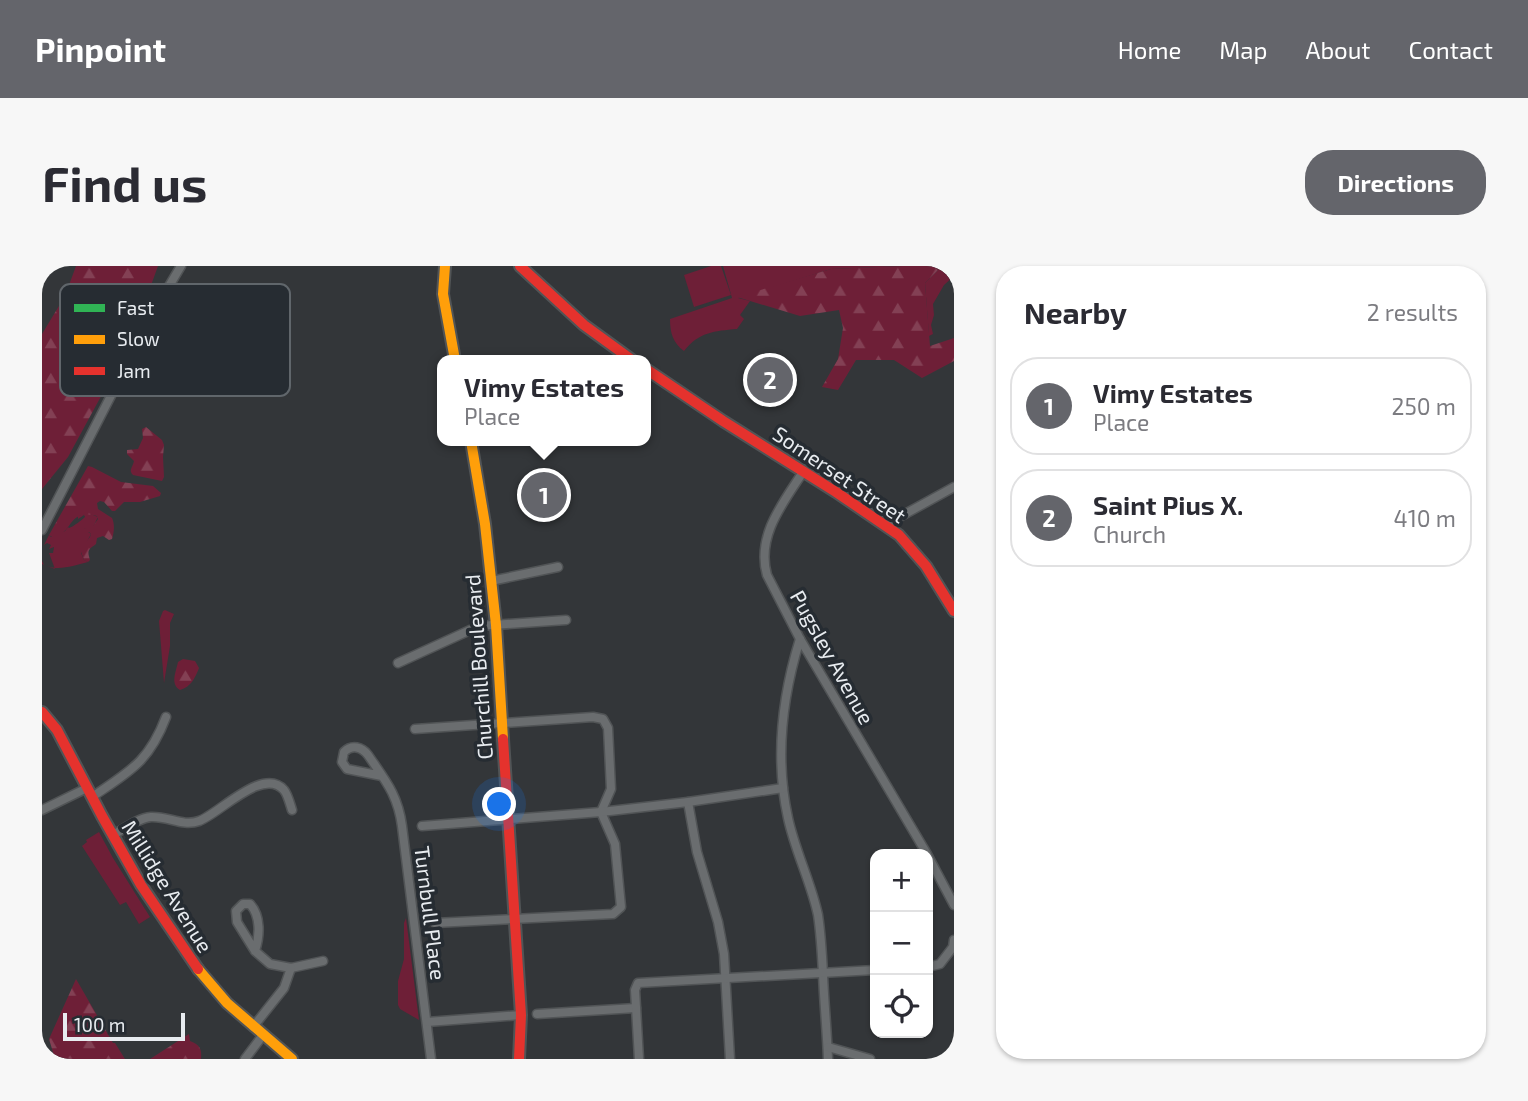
<!DOCTYPE html>
<meta charset="utf-8">
<style>
body{margin:0;font-family:"Exo 2",sans-serif;background:#f7f7f7;color:#2b2b33}
.controls{position:absolute;right:21px;bottom:21px;display:grid;overflow:hidden;border-radius:14px;box-shadow:0 2px 5px #0004}
.controls button{width:63px;height:63px;display:grid;place-items:center;padding:0;border:0;border-bottom:2px solid #e1e1e2;background:#fff;color:#2b2b33;font:35px sans-serif}
.scale{position:absolute;left:21px;bottom:18px;width:122px;box-sizing:border-box;padding-left:7px;border:4px solid #e8ecf0;border-top:0;font-size:19px;line-height:24px;white-space:nowrap;color:#e8ecf0;-webkit-text-stroke:5px #262c32;paint-order:stroke}
.you{position:absolute;left:458px;top:539px;width:24px;height:24px;margin:-18px;border:5px solid #fff;border-radius:50%;background:#1a73e8;box-shadow:0 0 0 10px #1a73e833}
.badge{display:grid;place-items:center;width:46px;height:46px;border-radius:50%;background:#64656b;color:#fff;font-size:23px;font-weight:700}
.pin{position:absolute;translate:-50% -50%;border:4px solid #fff;box-shadow:0 2px 7px #0006}
.popup{position:absolute;left:395px;top:89px;width:214px;height:91px;box-sizing:border-box;display:grid;place-content:center;border-radius:14px;background:#fff;filter:drop-shadow(0 2px 5px #0005);font-size:23px;white-space:nowrap;color:#7c7c81}
.popup b{font-size:26px;color:#2b2b33}
.popup::after{content:'';position:absolute;left:50%;top:100%;margin-left:-14px;border:14px solid transparent;border-top-color:#fff}
.list{margin:0;padding:0;list-style:none}
h2{display:flex;justify-content:space-between;align-items:center;height:91px;margin:0;padding:0 28px;font-size:30px}
h2 small{font-size:23px;font-weight:400;color:#7c7c81}
.list li{display:grid;grid-template-columns:46px 1fr auto;gap:21px;align-items:center;box-sizing:border-box;height:98px;margin:0 14px 14px;padding:0 14px;border:2px solid #e1e1e2;border-radius:28px}
.list b{display:block;font-size:26px;white-space:nowrap}
.list p{margin:0;font-size:23px;white-space:nowrap;color:#7c7c81}
.list em{font-size:23px;font-style:normal;color:#7c7c81}
.icon{flex:none;width:38px;height:38px;fill:none;stroke:currentColor;stroke-width:2;stroke-linecap:round;stroke-linejoin:round}
.map{position:relative;flex:none;width:912px;height:793px;overflow:hidden;border-radius:28px}
header{display:flex;align-items:center;gap:42px;box-sizing:border-box;height:98px;padding:0 35px;background:#64656b;color:#fff}
header strong{font-size:33px}
nav{display:flex;gap:38px;margin-inline-start:auto;font-size:24px}
.intro{display:flex;align-items:center;justify-content:space-between;box-sizing:border-box;height:168px;padding:0 42px}
h1{margin:0;font-size:49px}
.button{padding:18px 32px;border-radius:28px;background:#64656b;color:#fff;font-size:24px;font-weight:700}
main{display:flex;gap:42px;padding:0 42px}
aside{flex:1;background:#fff;border-radius:28px;box-shadow:0 2px 5px #0004}
.map>svg:first-child{display:block}
.grass{fill:#6e1f37}
.forest{fill:url(#forest-firs)}
.lines{fill:none;stroke-linecap:round;stroke-linejoin:round}
.street-casing{stroke:#515456;stroke-width:11}
.slow-casing{stroke:#515456;stroke-width:14}
.jam-casing{stroke:#515456;stroke-width:14}
.street{stroke:#6a6d6f;stroke-width:8}
.slow{stroke:#ff9f0a;stroke-width:10}
.jam{stroke:#e5322d;stroke-width:10}
.labels{text-anchor:middle;dominant-baseline:central;stroke-width:7;stroke-linejoin:round;paint-order:stroke}
.street-label{font-size:21px;fill:#e8ecf0;stroke:#262c32}
.key{fill:#262c32;stroke:#60666b;stroke-width:2}
.key-label{font-size:19px;fill:#e8ecf0}
</style>
<header>
<strong>Pinpoint</strong>
<nav><a>Home</a><a>Map</a><a>About</a><a>Contact</a></nav>
</header>
<div class="intro"><h1>Find us</h1><a class="button">Directions</a></div>
<main>
<div class="map">
<svg width="912" height="793" viewBox="0 0 912 793">
<defs>
<pattern id="forest-firs" width="22" height="20" patternUnits="userSpaceOnUse" patternTransform="scale(1.75)"><rect width="22" height="20" fill="#6e1f37"/><path d="M5 1l3.5 6h-7zM16 11l3.5 6h-7z" fill="#834054"/></pattern>
</defs>
<rect width="100%" height="100%" fill="#333639"/>
<g class="grass">
<path d="M669 0H679L689 29 652 41 642 9Z"/>
<path d="M681 0H861L789 3 696 32 708 35 698 49 702 53 695 63C672 65 657 66 642 85 631 77 628 67 628 53L690 32Z"/>
<path d="M892 0H912V10L902 19 891 38 892 49 889 59 891 68 887 70 883 17 896 4Z"/>
<path d="M46 247 56 251 51 261 42 263 49 268 39 287 42 294 46 296C30 300 15 306 0 298V295L2 299 13 303 7 287H11L12 281 7 283 9 279 5 277 2 279 7 269 9 271 23 265 26 261 27 262C31 261 41 253 43 251L42 249 36 253V250Z"/>
<path d="M123 344 132 348 128 357V380L122 417 117 355 121 345Z"/>
<path d="M57 566 71 592 108 651 97 658 84 636 78 639 40 580 45 576 44 574Z"/>
<path d="M364 652 377 754 358 743 356 739V715L362 693V657Z"/>
</g>
<g class="forest">
<path d="M34 0H116L88 77 26 191 0 223V68L23 30Z"/>
<path d="M861 0H892L896 4 883 17 888 80 912 72V95L880 112 852 94H814L796 124 780 121 796 93 801 62 797 44 758 50 695 31 789 3Z"/>
<path d="M104 161 120 174 122 179 121 191 122 211 120 215 91 209C86 204 91 201 92 195L85 188V184L96 183 101 172 100 163Z"/>
<path d="M46 200 50 201 79 216 111 220 119 227 118 230 98 236H82L73 245H70L62 236 58 235 55 237 56 243 70 252C73 258 72 267 70 273L67 274 61 270 55 272 54 278C46 284 45 284 48 294L46 296 42 294 38 283 48 271 49 268 47 266 42 267 41 265V263L51 260 56 253 55 250C26 243 33 264 12 272L7 269Z"/>
<path d="M141 393 153 395 157 402C153 412 149 421 138 424 128 418 134 406 136 396Z"/>
<path d="M34 713 71 777H73L83 793H13L7 773Z"/>
<path d="M147 768 148 775C158 779 160 783 159 793H108Z"/>
</g>
<g class="lines">
<defs>
<g id="street">
<path d="M761 206C741 237 714 270 725 309L758 373 885 588"/>
<path d="M843 259 912 221"/>
<path d="M0 264 114 42 139 0"/>
<path d="M449 315 516 301"/>
<path d="M758 373C740 431 733 493 746 552 753 585 769 616 776 649 779 669 780 688 781 708 782 736 785 765 786 793"/>
<path d="M356 397 437 360 524 354"/>
<path d="M373 463 551 451 561 453 566 462 569 523 559 546 573 578 579 641 571 648 393 657"/>
<path d="M340 510 305 503 300 496 302 486C310 478 320 481 326 489 343 514 356 529 360 560L389 793"/>
<path d="M50 531C88 505 107 496 124 451"/>
<path d="M646 536 655 586 676 656 682 688 688 793"/>
<path d="M0 544 45 522"/>
<path d="M380 560 559 546 646 536 741 522"/>
<path d="M71 569C82 563 96 552 109 551 126 550 141 561 157 555 177 548 221 500 242 524 246 529 248 538 250 544"/>
<path d="M886 590 912 639"/>
<path d="M213 685C218 670 219 650 208 638H201L194 645 195 656 213 685 228 698 249 702 281 695"/>
<path d="M886 701 898 698 911 681 912 674"/>
<path d="M495 748 594 742"/>
<path d="M385 756 479 749"/>
<path d="M211 761 242 722 249 702"/>
<path d="M786 781 828 793"/>
<path d="M203 793 221 769"/>
<path d="M597 793 593 724 596 717 833 704"/>
</g>
<g id="slow">
<path d="M403 0 401 28 413 94"/>
<path d="M429 175 443 258 454 359 461 473"/>
<path d="M156 703 185 737 250 793"/>
</g>
<g id="jam">
<path d="M478 0 542 59 590 94"/>
<path d="M604 103 681 155 794 226 857 269 884 300 912 345"/>
<path d="M0 446 15 464 60 550 99 619 156 703"/>
<path d="M461 473 479 749 477 793"/>
</g>
</defs>
<use href="#street" class="street-casing"/>
<use href="#slow" class="slow-casing"/>
<use href="#jam" class="jam-casing"/>
<use href="#street" class="street"/>
<use href="#slow" class="slow"/>
<use href="#jam" class="jam"/>
</g>
<g class="labels">
<g class="street-label">
<text transform="translate(798 208) rotate(34)">Somerset Street</text>
<text transform="translate(791 391) rotate(61)">Pugsley Avenue</text>
<text transform="translate(436 401) rotate(-94)">Churchill Boulevard</text>
<text transform="translate(126 620) rotate(58)">Millidge Avenue</text>
<text transform="translate(389 647) rotate(83)">Turnbull Place</text>
</g>
</g>
<rect x="18" y="18" width="230" height="112" rx="10" class="key"/>
<rect x="32" y="38" width="31" height="8" fill="#30b455"/>
<rect x="32" y="69" width="31" height="9" fill="#ff9f0a"/>
<rect x="32" y="101" width="31" height="8" fill="#e5322d"/>
<g class="key-label">
<text x="75" y="49">Fast</text>
<text x="75" y="80">Slow</text>
<text x="75" y="112">Jam</text>
</g>
</svg>
<div class="controls">
<button>+</button>
<button>−</button>
<button><svg class="icon" aria-label="locate" viewBox="0 0 24 24"><circle cx="12" cy="12" r="6"/><path d="M12 2v4M12 18v4M2 12h4M18 12h4"/></svg></button>
</div>
<div class="scale">100 m</div>
<div class="you"></div>
<div class="pin badge" style="left:502px;top:229px">1</div>
<div class="popup"><b>Vimy Estates</b>Place</div>
<div class="pin badge" style="left:728px;top:114px">2</div>
</div>
<aside>
<h2>Nearby<small>2 results</small></h2>
<ul class="list">
<li><span class="badge">1</span><div><b>Vimy Estates</b><p>Place</p></div><em>250 m</em></li>
<li><span class="badge">2</span><div><b>Saint Pius X.</b><p>Church</p></div><em>410 m</em></li>
</ul>
</aside>
</main>
